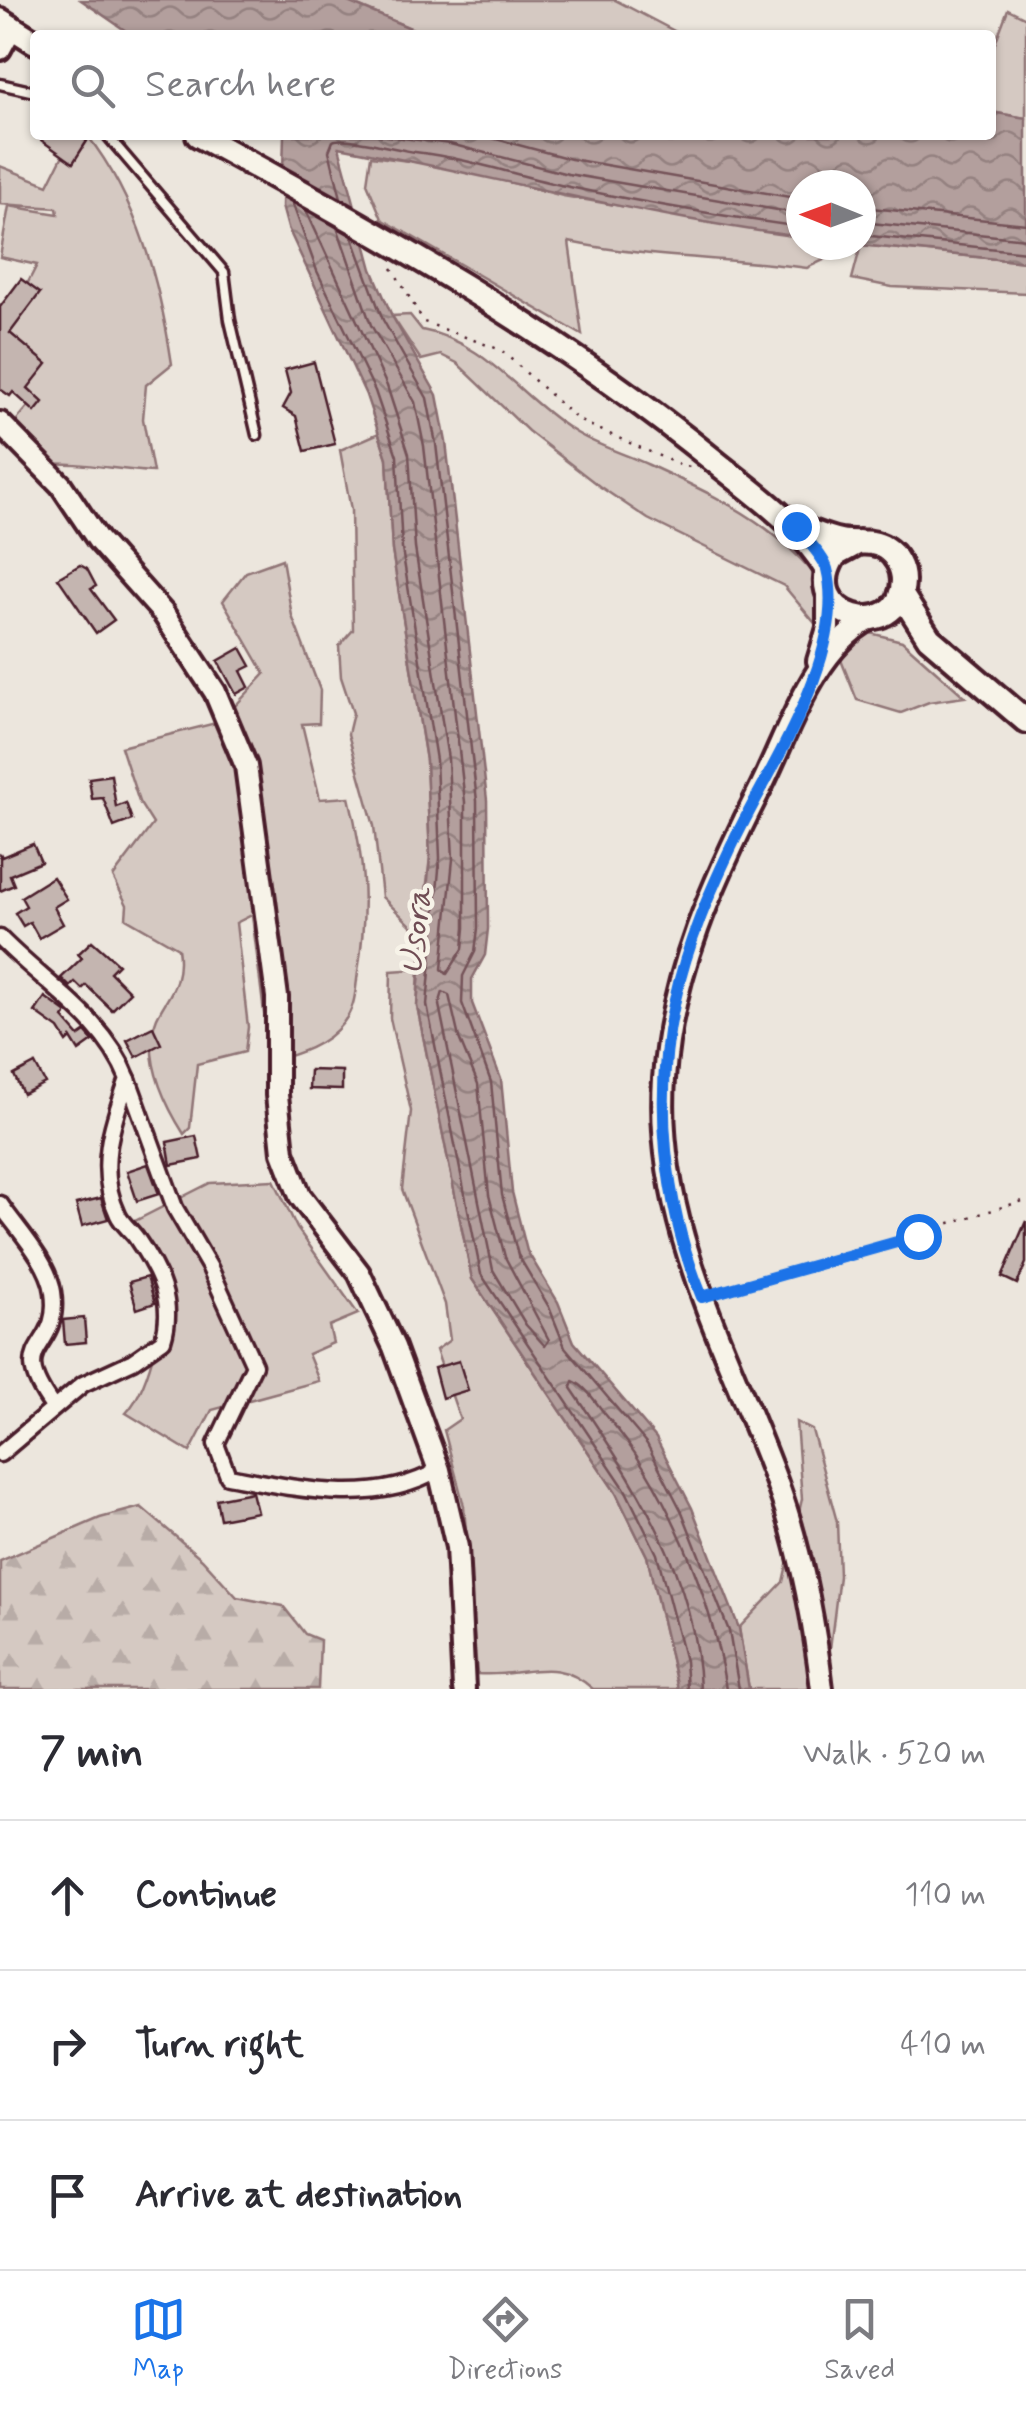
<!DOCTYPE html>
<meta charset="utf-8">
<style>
body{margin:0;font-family:Mynerve,sans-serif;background:#f7f7f7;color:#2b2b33}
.compass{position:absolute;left:786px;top:170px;width:90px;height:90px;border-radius:50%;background:#fff;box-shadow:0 2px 8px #0004;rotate:271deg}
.stop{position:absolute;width:30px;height:30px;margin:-22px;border:8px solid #1a73e8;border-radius:50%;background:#fff}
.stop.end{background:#1a73e8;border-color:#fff;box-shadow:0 2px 10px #0008}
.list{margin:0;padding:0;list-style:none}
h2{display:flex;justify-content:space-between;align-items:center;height:130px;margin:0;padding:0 40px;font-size:42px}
h2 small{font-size:32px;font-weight:400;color:#7c7c81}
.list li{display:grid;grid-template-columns:65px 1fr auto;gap:30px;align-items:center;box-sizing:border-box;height:150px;padding:0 40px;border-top:2px solid #e1e1e2}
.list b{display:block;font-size:38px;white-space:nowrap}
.list em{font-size:32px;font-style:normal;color:#7c7c81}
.icon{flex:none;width:55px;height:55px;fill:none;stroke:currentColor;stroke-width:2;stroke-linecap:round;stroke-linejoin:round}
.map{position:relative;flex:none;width:1026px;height:1689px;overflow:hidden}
.search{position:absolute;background:#fff;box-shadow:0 2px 8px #0004;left:30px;right:30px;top:30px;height:110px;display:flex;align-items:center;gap:25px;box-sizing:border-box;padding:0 35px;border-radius:10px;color:#7c7c81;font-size:38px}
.sheet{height:580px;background:#fff}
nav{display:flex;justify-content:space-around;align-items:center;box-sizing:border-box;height:140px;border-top:2px solid #e1e1e2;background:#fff;font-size:28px;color:#7c7c81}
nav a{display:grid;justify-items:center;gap:5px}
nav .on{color:#1a73e8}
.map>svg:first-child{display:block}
.grass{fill:#d5c9c2;stroke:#907476;stroke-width:2.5}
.forest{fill:url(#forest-firs);stroke:#907476;stroke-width:2.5}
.water{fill:url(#water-waves);stroke:#896c6f;stroke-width:2.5}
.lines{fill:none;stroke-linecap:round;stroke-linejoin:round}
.shore{stroke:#745259;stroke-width:2.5}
.building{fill:#c4b5b0;stroke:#4a1f2b;stroke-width:2.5}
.lane-casing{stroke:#4a1f2b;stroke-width:15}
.street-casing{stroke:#4a1f2b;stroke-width:21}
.secondary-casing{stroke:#4a1f2b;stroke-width:28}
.primary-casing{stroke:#4a1f2b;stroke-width:30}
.path{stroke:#4a1f2b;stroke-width:2.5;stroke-dasharray:2.5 8;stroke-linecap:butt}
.lane{stroke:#f7f3e8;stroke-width:8}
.street{stroke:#f7f3e8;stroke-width:14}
.secondary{stroke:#f7f3e8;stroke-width:20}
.primary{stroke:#f7f3e8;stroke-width:22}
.route{stroke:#1a73e8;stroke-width:12}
.labels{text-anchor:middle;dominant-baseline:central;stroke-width:9;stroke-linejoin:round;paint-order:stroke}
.water-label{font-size:35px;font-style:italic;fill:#6f4c53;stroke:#f7f3e8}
</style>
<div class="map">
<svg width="1026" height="1689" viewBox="0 0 1026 1689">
<defs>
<pattern id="forest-firs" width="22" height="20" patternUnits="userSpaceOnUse" patternTransform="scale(2.5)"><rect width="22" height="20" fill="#d5c9c2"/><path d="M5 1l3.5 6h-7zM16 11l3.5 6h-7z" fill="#b8aca7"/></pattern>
<pattern id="water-waves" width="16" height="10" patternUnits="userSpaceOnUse" patternTransform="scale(2.5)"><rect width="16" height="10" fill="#b39f9d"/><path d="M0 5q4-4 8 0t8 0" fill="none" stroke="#948180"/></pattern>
</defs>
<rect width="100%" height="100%" fill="#ece6dd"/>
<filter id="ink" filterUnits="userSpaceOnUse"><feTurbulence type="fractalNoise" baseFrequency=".01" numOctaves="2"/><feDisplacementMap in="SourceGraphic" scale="20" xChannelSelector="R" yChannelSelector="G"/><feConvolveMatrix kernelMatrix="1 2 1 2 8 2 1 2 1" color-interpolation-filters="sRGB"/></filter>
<g filter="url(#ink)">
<g class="grass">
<path d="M343 0H615L682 35H427Z"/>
<path d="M1008 9 1026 18V118L991 112V54Z"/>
<path d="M73 135H87C138 200 160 284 172 364L146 385 143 419 153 472C114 470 79 461 40 464L12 426 31 403 0 337 37 265 0 257 9 206 58 214 57 208 0 204V166L48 185Z"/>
<path d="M371 156 446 166 563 196 801 237V245H829L828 258 807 268C728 258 647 258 569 242L582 335 382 219 367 183Z"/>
<path d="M861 245 1026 262V293L892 287 852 279Z"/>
<path d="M410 315 422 330C487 342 518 396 572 430 596 446 624 453 649 465 747 510 795 535 854 629L902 641 965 697 929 702 901 713 857 700 837 650 784 586 648 519 599 486 528 431 457 363 441 355 421 360 392 316Z"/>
<path d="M379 433 387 458 392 550 426 760 430 857 421 935 382 897 374 826 348 734 353 713 341 677 339 646 353 630 351 510 340 450Z"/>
<path d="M282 559 292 616 320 690 319 723 302 724 320 799 349 797C365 861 368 907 358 972 355 992 356 1006 343 1023 325 1046 297 1054 270 1062L252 915 236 923 248 1027 245 1052 197 1064 190 1128 184 1134C167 1107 149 1070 152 1037 155 1002 185 995 178 948L126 918 127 905 113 877 153 824 139 802 121 747 220 722 265 674 223 601 246 572Z"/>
<path d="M419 969 417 1006 472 1279 616 1493 647 1556 678 1689H593C554 1654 527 1678 477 1674L464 1506 444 1430 460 1419 436 1350 450 1340 445 1304 402 1189 411 1111 390 1018 391 971Z"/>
<path d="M274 1180 297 1228 358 1314 329 1326 333 1343 308 1354 319 1381 212 1410 190 1452 126 1413C151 1387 168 1307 159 1271 155 1254 143 1236 135 1221L210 1183Z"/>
<path d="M796 1422 812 1430 837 1522 839 1576 825 1689H749L739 1628 783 1582 802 1499Z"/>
</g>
<path class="forest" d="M141 1507 202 1559 237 1597 283 1606 305 1634 320 1640 318 1689H0V1561L100 1518Z"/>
<g class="water">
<path d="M81 0H343L427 35H132Z"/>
<path d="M991 112 1026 118V262L861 245V185H801V237C645 217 492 176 339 147L372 269 392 316 437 395 446 442 487 800 488 929 485 955 472 979V1003L501 1079 512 1192 527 1251 558 1302 574 1342 656 1438 692 1508 739 1628 749 1689H678L647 1556 616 1493 472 1279 417 1006 430 857 426 760 392 550 387 458 366 395 288 228 282 206 284 135H991Z"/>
</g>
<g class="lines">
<g class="shore">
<path d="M379 135 450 144 568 174 801 214"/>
<path d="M481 135 571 159 801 199"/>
<path d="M341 198 329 151 333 141C345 135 397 150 415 152 467 158 515 175 565 186 643 203 722 216 801 227"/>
<path d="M292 202 317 271 375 391 397 456 402 549 436 760 440 858 427 1005 481 1274 625 1489 657 1554 685 1661 687 1689"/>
<path d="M861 207 1026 224"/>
<path d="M306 210 387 386 409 454 415 548 448 759 453 859 442 969 447 974 463 949 465 928V802L424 446 415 402 371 325 337 227"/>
<path d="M861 222 1026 239"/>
<path d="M861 235 1026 252"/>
<path d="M352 236 383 320 427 398 436 444 477 801 478 928 475 952 463 976 462 1003 491 1082 502 1195 518 1255 549 1307 565 1347 647 1444 682 1512 729 1631 739 1689"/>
<path d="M443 992 449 995 459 1038 478 1084 489 1195 505 1257 549 1340 545 1346 526 1325 493 1270 439 1005Z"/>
<path d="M700 1689C696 1574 633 1479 571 1388L573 1381C586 1386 596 1403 605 1414 667 1486 711 1595 726 1689"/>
</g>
</g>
<g class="building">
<path d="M34 135H78L87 141 73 163Z"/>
<path d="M21 279 40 293 10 333 47 364 28 388 43 402 35 412 13 392 10 396 0 389V307Z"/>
<path d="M314 362 335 444 305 451 296 416 283 408 291 393 285 370Z"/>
<path d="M80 565 87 569 96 586 91 589 114 620 96 633 58 578Z"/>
<path d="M241 648 251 666 241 671 249 687 236 694 218 661Z"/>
<path d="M111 775 116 807 126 803 132 820 114 827 103 798 92 799 89 778Z"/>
<path d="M33 844 41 862 10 875 14 885 0 891V853L2 857Z"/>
<path d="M53 877 67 899 54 907 63 924 39 938 30 922 23 926 15 913 26 906 21 897Z"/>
<path d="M92 941 118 964 110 972 130 992 112 1010 86 985 82 989 75 982 70 987 61 978 82 958 78 954Z"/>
<path d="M45 997 67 1013 63 1018 79 1036 85 1032 93 1041 79 1051 71 1038 67 1042 59 1029 35 1012Z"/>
<path d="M153 1027 161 1044 136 1057 127 1040Z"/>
<path d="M35 1064 45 1083 23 1094 14 1075Z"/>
<path d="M310 1070 342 1071V1090L309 1089Z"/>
<path d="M196 1136 201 1159 171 1165 167 1142Z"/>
<path d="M148 1164 159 1194 137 1201 127 1171Z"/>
<path d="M101 1198 108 1219 82 1226 76 1204Z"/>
<path d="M1026 1221V1263L1017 1284 1002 1277Z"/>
<path d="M147 1277 155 1303 137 1309 129 1282Z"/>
<path d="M84 1318 86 1342 65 1344 63 1320Z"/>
<path d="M459 1361 468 1390 442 1398 434 1368Z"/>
<path d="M252 1492 257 1512 220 1519 216 1499Z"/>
</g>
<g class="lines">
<defs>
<g id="lane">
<path d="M0 84 35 92"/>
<path d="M107 135 224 272 230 320 257 435"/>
</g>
<g id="street">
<path d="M0 938C45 984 104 1018 128 1079 112 1123 96 1169 118 1215 122 1224 132 1231 137 1239 159 1271 175 1302 163 1340L133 1361 83 1384 0 1454"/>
<path d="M128 1079 175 1208 210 1268 254 1365 216 1444 228 1476C298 1489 375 1507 439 1470"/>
<path d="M0 1204C17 1229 49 1262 53 1292 62 1354 4 1340 53 1407"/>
</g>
<g id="secondary">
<path d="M0 49 12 27"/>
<path d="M0 423 61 485 98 540 163 613 215 692 246 766 277 997V1095L283 1152 300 1196 359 1273 394 1347 439 1470 457 1547 464 1689"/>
<path d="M818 661 828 628V593"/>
<path d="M822 1689C814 1619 801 1549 777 1483 729 1351 654 1224 664 1079 671 973 714 880 761 787 789 731 813 650 870 619"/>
</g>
<g id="primary">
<path d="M0 20 35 42"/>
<path d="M198 135C377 232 555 331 713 460 755 494 799 523 827 570"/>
<path d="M795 526C810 531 825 538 840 541 856 544 871 539 885 548 896 555 903 568 903 581 901 646 795 617 835 555L859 542"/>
<path d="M901 594 929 638 1026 721"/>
</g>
</defs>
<use href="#lane" class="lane-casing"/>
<use href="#street" class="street-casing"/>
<use href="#secondary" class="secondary-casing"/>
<use href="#primary" class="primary-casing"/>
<g class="path">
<path d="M392 268 424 322 501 350 578 420 682 466 693 467"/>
<path d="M718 1293 1026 1200"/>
</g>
<use href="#lane" class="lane"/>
<use href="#street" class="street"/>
<use href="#secondary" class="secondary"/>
<use href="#primary" class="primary"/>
</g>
</g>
<g class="lines" filter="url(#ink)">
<path class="route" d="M796 526C804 538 823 555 827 569 848 652 771 765 736 837 711 889 687 943 675 1000 653 1096 664 1206 702 1297L918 1236"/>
</g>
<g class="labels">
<g class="water-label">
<text transform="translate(416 931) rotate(-83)">Usora</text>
</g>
</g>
</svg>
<svg class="compass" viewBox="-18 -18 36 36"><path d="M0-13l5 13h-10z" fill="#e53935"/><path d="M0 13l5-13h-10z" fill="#7c7c81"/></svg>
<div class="stop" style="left:918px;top:1236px"></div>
<div class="stop end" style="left:796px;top:526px"></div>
<div class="search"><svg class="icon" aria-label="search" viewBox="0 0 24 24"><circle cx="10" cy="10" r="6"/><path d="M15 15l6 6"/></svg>Search here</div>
</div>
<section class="sheet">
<h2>7 min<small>Walk · 520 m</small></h2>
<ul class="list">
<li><svg class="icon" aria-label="ahead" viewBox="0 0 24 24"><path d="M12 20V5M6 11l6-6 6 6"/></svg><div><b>Continue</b></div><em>110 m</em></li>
<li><svg class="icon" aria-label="right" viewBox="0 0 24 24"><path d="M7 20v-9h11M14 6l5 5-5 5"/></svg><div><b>Turn right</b></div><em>410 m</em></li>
<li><svg class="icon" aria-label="arrive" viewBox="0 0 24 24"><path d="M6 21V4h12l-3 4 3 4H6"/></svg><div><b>Arrive at destination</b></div></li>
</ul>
</section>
<nav>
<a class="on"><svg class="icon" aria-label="map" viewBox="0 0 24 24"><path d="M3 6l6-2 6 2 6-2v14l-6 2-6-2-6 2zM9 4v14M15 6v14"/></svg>Map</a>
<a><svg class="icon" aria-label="directions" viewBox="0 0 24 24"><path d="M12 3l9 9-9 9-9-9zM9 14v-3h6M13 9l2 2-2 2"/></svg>Directions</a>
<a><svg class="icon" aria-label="saved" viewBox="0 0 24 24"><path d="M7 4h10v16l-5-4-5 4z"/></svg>Saved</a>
</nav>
